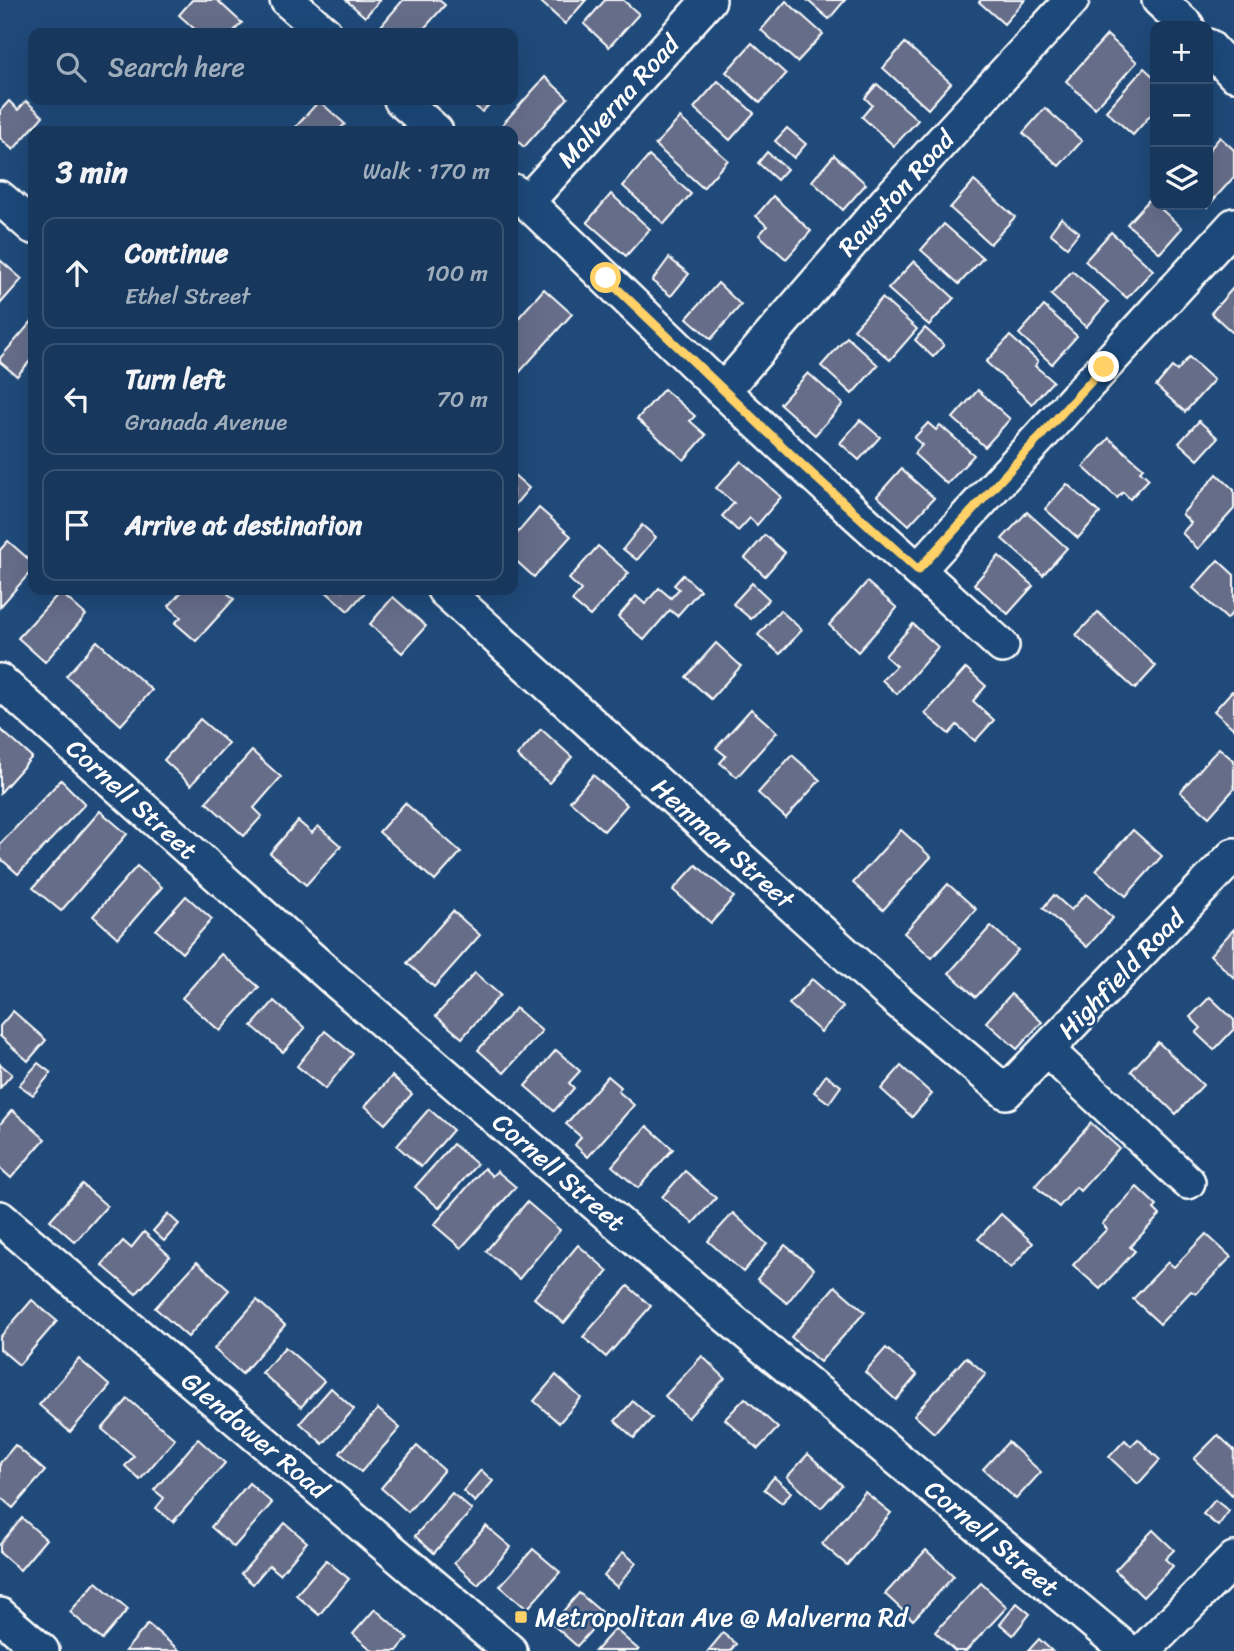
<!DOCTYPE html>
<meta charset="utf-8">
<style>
body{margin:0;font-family:Sriracha,sans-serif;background:#244365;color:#f1f3f6}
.controls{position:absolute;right:21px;top:21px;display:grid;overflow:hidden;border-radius:14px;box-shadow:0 7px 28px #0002}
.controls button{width:63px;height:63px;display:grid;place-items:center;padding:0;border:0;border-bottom:2px solid #365272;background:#17385c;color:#f1f3f6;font:35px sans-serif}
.stop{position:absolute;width:21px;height:21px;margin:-16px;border:5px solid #ffd166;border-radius:50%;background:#fff}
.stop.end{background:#ffd166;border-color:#fff;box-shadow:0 2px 7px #0008}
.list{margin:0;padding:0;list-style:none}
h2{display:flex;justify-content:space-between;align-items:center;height:91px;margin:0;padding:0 28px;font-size:30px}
h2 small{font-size:23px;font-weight:400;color:#9eacbb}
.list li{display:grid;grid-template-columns:46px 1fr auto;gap:21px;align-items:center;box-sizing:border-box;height:112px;margin:0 14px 14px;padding:0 14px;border:2px solid #365272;border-radius:14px}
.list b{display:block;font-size:26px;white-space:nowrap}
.list p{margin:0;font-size:23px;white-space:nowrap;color:#9eacbb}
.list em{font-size:23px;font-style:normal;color:#9eacbb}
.icon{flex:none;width:38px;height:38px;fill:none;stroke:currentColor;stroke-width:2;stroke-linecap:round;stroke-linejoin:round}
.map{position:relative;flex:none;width:1234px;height:1651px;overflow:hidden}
.search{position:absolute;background:#17385c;box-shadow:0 7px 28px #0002;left:28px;top:28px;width:490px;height:77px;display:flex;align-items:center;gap:18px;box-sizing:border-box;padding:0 24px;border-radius:14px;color:#9eacbb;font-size:26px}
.panel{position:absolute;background:#17385c;box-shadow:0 7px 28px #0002;left:28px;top:126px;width:490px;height:469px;border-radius:14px}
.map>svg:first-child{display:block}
.building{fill:#666d89;stroke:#fff;stroke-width:2}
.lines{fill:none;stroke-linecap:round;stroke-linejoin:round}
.minor-casing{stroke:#fff;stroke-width:38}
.minor{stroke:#1f4a7a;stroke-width:33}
.route{stroke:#ffd166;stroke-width:9}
.poi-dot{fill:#ffd166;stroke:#1f4a7a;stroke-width:2.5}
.labels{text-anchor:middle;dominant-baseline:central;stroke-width:5;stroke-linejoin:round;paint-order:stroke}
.street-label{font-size:26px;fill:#fff;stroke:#1f4a7a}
.poi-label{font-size:26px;fill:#fff;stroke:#1f4a7a;text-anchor:start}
</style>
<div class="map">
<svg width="1234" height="1651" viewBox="0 0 1234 1651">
<rect width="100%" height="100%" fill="#1f4a7a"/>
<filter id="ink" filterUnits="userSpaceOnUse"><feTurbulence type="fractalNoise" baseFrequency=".0143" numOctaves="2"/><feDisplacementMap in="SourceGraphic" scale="14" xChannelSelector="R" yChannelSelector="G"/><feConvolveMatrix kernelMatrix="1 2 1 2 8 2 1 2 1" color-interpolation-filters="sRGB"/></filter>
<g filter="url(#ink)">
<g class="building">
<path d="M192 0H217L242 23 232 33H199L179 15Z"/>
<path d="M346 0H380L365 17Z"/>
<path d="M403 0H439L445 5 420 33H375Z"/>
<path d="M543 0H586L565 24 541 2Z"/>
<path d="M605 0H623L639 14 609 47 584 24Z"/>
<path d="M807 0H845L829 19Z"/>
<path d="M981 0H1025L1004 24 979 2Z"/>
<path d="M786 1 823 34 797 62 761 30Z"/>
<path d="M1107 35 1137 62 1095 108 1066 81Z"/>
<path d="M752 43 786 74 760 103 726 72Z"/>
<path d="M905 43 951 83 928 109 883 68Z"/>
<path d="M1144 68 1155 78V110L1133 135 1106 111Z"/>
<path d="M545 77 568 98 524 147 513 137V131H507L501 126Z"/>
<path d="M718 81 754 113 730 140 694 108Z"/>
<path d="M877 84 918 120 894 146 862 117 872 105 865 98Z"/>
<path d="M468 100H494L482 112Z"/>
<path d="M9 101 18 110 26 101 43 116 13 150 0 138V111Z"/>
<path d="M319 101 345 124 338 131H292Z"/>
<path d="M1045 108 1082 141 1059 166 1023 133Z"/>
<path d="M680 118 728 160 703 188 655 145Z"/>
<path d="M787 128 806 144 794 158 775 141Z"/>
<path d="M1220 137 1234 150V177L1207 207 1205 205H1208V151Z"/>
<path d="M767 152 787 169 777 180 758 163Z"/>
<path d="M834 155 866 184 843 210 812 181Z"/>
<path d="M649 156 691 194 664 224 623 186Z"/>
<path d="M974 181 1015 217 990 244 950 208Z"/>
<path d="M611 194 650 229 626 256 587 222Z"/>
<path d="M773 196 811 231 786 259 759 235 767 226 756 216Z"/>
<path d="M1150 199 1182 228 1160 253 1127 224Z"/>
<path d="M1061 218 1079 232 1067 247 1050 233Z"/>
<path d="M944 224 983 258 959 284 921 250Z"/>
<path d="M1111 232 1153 270 1127 298 1085 261Z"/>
<path d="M669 258 689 274 671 296 652 281Z"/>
<path d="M0 260 22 279 0 304Z"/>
<path d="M914 261 954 298 929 325 888 289Z"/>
<path d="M1072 271 1108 302 1086 327 1051 295Z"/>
<path d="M718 283 741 305 711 339 687 318Z"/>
<path d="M1234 287V334L1211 313Z"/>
<path d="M544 289 572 314 517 375 513 371V324Z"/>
<path d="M882 298 917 329 890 360 854 329Z"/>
<path d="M1044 306 1077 336 1052 364 1019 334Z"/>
<path d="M33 320V363L31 360 17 376 0 362V358Z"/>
<path d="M925 328 944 345 933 357 915 340Z"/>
<path d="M1010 336 1038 361 1035 366 1053 381 1032 404 986 362Z"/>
<path d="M847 337 878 365 852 394 821 366Z"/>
<path d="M1189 357 1214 380 1185 412 1156 386 1172 367 1177 371Z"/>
<path d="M808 373 843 404 815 435 780 404Z"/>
<path d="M664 389 695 416 690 421 706 435 684 460 637 419Z"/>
<path d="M978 390 1010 419 985 447 953 418Z"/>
<path d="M860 420 880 437 859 460 840 443Z"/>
<path d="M1199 421 1218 438 1198 460 1179 443Z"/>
<path d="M928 423 936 430 940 425 974 455 947 484 914 454 922 445 914 438Z"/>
<path d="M1109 438 1143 468 1140 471 1149 479 1130 499 1123 492 1117 498 1083 467Z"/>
<path d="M741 461 781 497 757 525 750 518 738 531 722 516 734 503 716 488Z"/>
<path d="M901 469 934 498 909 525 877 496Z"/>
<path d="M513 474 529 488 513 507Z"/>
<path d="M1217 474 1234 490V509L1198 549 1182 533 1191 523 1182 514Z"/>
<path d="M1067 484 1100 513 1078 538 1045 509Z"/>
<path d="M539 508 571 536 534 577 513 558V538Z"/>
<path d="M1027 512 1067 548 1043 575 1002 539Z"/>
<path d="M642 525 656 537 637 560 623 549Z"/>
<path d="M765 535 785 553 765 576 745 558Z"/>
<path d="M8 541 33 563V569L0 607V550Z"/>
<path d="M598 546 629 573 590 616 572 601 581 590 569 579Z"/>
<path d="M999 556 1033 586 1008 614 974 584Z"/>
<path d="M1218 560 1234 575V611L1227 619 1193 588Z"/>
<path d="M683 575 700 590 677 616 670 610 644 640 618 617 636 596 645 604 659 588 671 598 679 589 674 585Z"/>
<path d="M867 582 897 608 858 652 829 625Z"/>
<path d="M752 583 769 599 751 619 733 604Z"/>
<path d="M183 590H224L234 599 196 641 175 623 181 617 169 606Z"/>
<path d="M324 590H367L348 611Z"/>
<path d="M60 592 86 615 45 662 18 638Z"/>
<path d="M393 597 426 626 402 653 370 624Z"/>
<path d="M780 610 802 630 780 654 758 635Z"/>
<path d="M1098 612 1156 666 1135 689 1076 635Z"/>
<path d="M913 624 938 647 897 694 882 680 896 666 885 656Z"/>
<path d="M97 641 152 690 121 725 66 676Z"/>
<path d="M716 643 741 666 711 699 686 677Z"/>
<path d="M966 668 986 686 973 701 994 720 975 741 957 725 949 734 925 714Z"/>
<path d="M1232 691 1234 692V729L1214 711Z"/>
<path d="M751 709 777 732 737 777 720 763 726 756 716 748Z"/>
<path d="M200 719 228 743 191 785 164 760Z"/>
<path d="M0 729 32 757 0 793Z"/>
<path d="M541 729 572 757 549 783 517 756Z"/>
<path d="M1219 748 1234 761V789L1209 817 1180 792Z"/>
<path d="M252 751 281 777 254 808 262 816 244 836 206 802Z"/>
<path d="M792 755 820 780 786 818 758 793Z"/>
<path d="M593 775 627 805 604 831 570 801Z"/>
<path d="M61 780 85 804 18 874 0 858V844Z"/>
<path d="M405 803 461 852 435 881 379 832Z"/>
<path d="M100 811 127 834 61 911 33 888Z"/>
<path d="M298 821 312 833 318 826 341 846 306 885 270 853Z"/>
<path d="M901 830 931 857 883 910 853 883Z"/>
<path d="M1133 830 1162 856 1126 896 1096 870Z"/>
<path d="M696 865 734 897 711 923 673 890Z"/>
<path d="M137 866 162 887 118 938 93 916Z"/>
<path d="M948 884 976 909 932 958 904 933Z"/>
<path d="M1086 894 1113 918 1087 947 1043 908 1054 895 1071 910Z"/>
<path d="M186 896 212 919 182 953 156 930Z"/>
<path d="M453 911 480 935 434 987 407 963Z"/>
<path d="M991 926 1018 950 976 997 949 973Z"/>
<path d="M1234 929V978L1210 955Z"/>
<path d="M221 954 259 987 220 1031 182 998Z"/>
<path d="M475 973 500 995 462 1038 436 1016Z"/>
<path d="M812 979 843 1007 821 1032 789 1004Z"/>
<path d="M1011 994 1042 1022 1017 1049 986 1022Z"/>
<path d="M1210 997 1234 1020V1029L1214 1050 1196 1033 1201 1028 1190 1017Z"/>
<path d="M274 1001 305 1028 283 1052 252 1026Z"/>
<path d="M516 1008 542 1031 504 1073 478 1050Z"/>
<path d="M13 1011 46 1040 28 1061 0 1036V1026Z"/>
<path d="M325 1031 353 1054 325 1089 297 1066Z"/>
<path d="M1158 1042 1203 1085 1176 1114 1131 1071Z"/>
<path d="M556 1050 580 1071 569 1083 574 1088 554 1111 525 1086Z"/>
<path d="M38 1063 51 1073 33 1095 19 1085Z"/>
<path d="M0 1064 12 1074 0 1088Z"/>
<path d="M901 1066 932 1094 912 1117 881 1089Z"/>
<path d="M826 1075 841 1086 829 1103 814 1092Z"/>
<path d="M392 1076 412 1094 385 1124 365 1106Z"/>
<path d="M608 1076 621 1087 618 1091 634 1105 588 1157 575 1145 581 1137 566 1124Z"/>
<path d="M429 1109 453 1130 421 1167 397 1146Z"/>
<path d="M12 1110 45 1139 11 1178 0 1168V1124Z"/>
<path d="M1091 1123 1119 1148 1080 1191 1076 1187 1059 1207 1035 1186Z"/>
<path d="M647 1126 673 1149 638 1188 612 1166Z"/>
<path d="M453 1144 477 1164 439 1208 415 1187Z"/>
<path d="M484 1168 492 1176 497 1171 516 1187 461 1248 434 1225Z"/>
<path d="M685 1171 716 1198 693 1223 662 1197Z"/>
<path d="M82 1184 107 1206 75 1242 50 1220Z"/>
<path d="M1137 1187 1157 1206 1154 1209 1160 1215 1130 1247 1135 1251 1100 1289 1073 1265 1107 1229 1102 1224Z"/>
<path d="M527 1202 560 1230 519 1279 486 1251Z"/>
<path d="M733 1213 767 1244 743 1272 708 1241Z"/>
<path d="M168 1214 179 1224 164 1241 153 1231Z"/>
<path d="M1001 1214 1033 1243 1011 1268 978 1239Z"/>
<path d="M144 1232 170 1256 136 1294 102 1265 123 1241 131 1248Z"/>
<path d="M1206 1234 1231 1257 1196 1294 1191 1291 1160 1324 1133 1299 1168 1262 1174 1267Z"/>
<path d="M578 1245 608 1271 564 1323 534 1298Z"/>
<path d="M785 1245 814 1269 787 1303 757 1279Z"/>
<path d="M197 1262 229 1290 188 1337 155 1308Z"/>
<path d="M628 1286 651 1306 606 1357 583 1337Z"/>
<path d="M835 1286 865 1312 820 1362 791 1337Z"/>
<path d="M32 1300 57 1321 19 1365 0 1349V1337Z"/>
<path d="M257 1300 285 1325 242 1374 214 1349Z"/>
<path d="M285 1347 324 1381 301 1407 262 1373Z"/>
<path d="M886 1348 917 1375 896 1400 865 1372Z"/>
<path d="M702 1356 725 1378 688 1418 665 1396Z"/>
<path d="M966 1357 986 1374 934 1433 914 1415Z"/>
<path d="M79 1359 110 1386 70 1432 39 1405Z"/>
<path d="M556 1375 581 1398 559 1423 534 1401Z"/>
<path d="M331 1388 354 1409 323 1444 300 1423Z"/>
<path d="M745 1398 778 1428 758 1449 725 1419Z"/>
<path d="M128 1399 175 1439 140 1480 125 1466 134 1456 102 1429Z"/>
<path d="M633 1401 652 1418 634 1438 615 1421Z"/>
<path d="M378 1409 400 1428 361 1472 340 1453Z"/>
<path d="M1218 1435 1234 1450 1233 1496 1194 1459Z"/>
<path d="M198 1439 225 1463 173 1522 156 1508 164 1498 154 1490Z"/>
<path d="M1138 1439 1160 1460 1138 1484 1109 1457 1125 1440 1131 1446Z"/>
<path d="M1008 1442 1041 1472 1016 1499 983 1469Z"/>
<path d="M15 1445 45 1471 13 1508 0 1497V1463Z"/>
<path d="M417 1446 444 1470 408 1512 381 1488Z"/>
<path d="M808 1454 842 1485 821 1508 787 1477Z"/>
<path d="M481 1470 493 1481 475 1502 463 1491Z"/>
<path d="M774 1477 791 1492 782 1503 764 1489Z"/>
<path d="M249 1483 272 1503 234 1547 211 1527Z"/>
<path d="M865 1492 891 1513 847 1565 822 1544Z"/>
<path d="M452 1493 472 1510 434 1553 415 1536Z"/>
<path d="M1215 1500 1229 1511 1218 1526 1203 1514Z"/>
<path d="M22 1518 46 1539 20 1570 0 1553V1544Z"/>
<path d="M285 1523 307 1542 280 1574 269 1565 253 1584 241 1574Z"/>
<path d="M486 1526 511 1547 478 1585 454 1563Z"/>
<path d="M1153 1530 1174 1550 1165 1559 1173 1566 1143 1597 1115 1570Z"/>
<path d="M533 1549 560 1572 527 1609 500 1586Z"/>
<path d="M926 1550 954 1576 913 1620 885 1594Z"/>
<path d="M623 1552 636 1563 617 1587 604 1576Z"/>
<path d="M326 1560 349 1579 319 1615 296 1595Z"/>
<path d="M96 1582 128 1609 102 1640 70 1612Z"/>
<path d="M981 1583 1007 1607 966 1651H955L935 1632Z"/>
<path d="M579 1593 605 1615 577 1646 552 1624Z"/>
<path d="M1017 1603 1030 1614 1013 1635 1000 1624Z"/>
<path d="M375 1609 408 1638 397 1651H373L353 1634Z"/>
<path d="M148 1624 180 1651H125Z"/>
<path d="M615 1629 639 1650 638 1651H595Z"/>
<path d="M723 1633 736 1644 730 1651H708Z"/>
<path d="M1039 1639 1052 1651H1028Z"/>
</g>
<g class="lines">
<defs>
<g id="minor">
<path d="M287 0 325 33"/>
<path d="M1159 0 1187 26"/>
<path d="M1208 46 1234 74"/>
<path d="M401 100 436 131"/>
<path d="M513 191 527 202 723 391 858 516 1002 646"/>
<path d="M0 198 33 227"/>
<path d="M527 202 709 0"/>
<path d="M723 391 887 201 1072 0"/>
<path d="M918 570 1234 225"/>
<path d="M444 590 892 996 1006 1092 1234 855"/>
<path d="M0 681 335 980 711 1303 1128 1651"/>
<path d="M1048 1051 1188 1182"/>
<path d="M0 1218 510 1651"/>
<path d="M0 1615 42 1651"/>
<path d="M1143 1651 1234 1559"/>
</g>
</defs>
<use href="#minor" class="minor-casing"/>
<use href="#minor" class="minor"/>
</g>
</g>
<g class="lines" filter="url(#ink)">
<path class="route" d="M606 278 800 463 918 570 1104 367"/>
</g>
<rect class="poi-dot" x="514" y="1610" width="14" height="14" rx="3.5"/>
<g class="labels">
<g class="street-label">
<text transform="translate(618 101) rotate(-48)">Malverna Road</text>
<text transform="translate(896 193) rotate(-48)">Rawston Road</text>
<text transform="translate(132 799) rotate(42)">Cornell Street</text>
<text transform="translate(723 843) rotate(42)">Hemman Street</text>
<text transform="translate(1121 974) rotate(-46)">Highfield Road</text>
<text transform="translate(559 1172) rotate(41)">Cornell Street</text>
<text transform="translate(255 1435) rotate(40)">Glendower Road</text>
<text transform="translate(992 1538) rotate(40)">Cornell Street</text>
</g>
<g class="poi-label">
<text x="535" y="1617">Metropolitan Ave @ Malverna Rd</text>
</g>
</g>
</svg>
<div class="controls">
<button>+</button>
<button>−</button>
<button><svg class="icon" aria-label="layers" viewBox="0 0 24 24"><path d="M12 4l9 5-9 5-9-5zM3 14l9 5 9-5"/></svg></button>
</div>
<div class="stop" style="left:606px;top:278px"></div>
<div class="stop end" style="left:1104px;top:367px"></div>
<div class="search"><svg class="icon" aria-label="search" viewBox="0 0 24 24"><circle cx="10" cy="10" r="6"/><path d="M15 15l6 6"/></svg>Search here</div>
<section class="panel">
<h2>3 min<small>Walk · 170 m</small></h2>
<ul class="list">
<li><svg class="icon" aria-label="ahead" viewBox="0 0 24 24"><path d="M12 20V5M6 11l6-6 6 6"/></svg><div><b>Continue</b><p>Ethel Street</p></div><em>100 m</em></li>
<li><svg class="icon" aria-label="left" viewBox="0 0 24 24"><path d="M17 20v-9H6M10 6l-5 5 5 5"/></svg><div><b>Turn left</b><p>Granada Avenue</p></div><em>70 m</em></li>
<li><svg class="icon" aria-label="arrive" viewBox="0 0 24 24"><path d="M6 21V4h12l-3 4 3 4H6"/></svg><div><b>Arrive at destination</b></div></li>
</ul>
</section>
</div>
